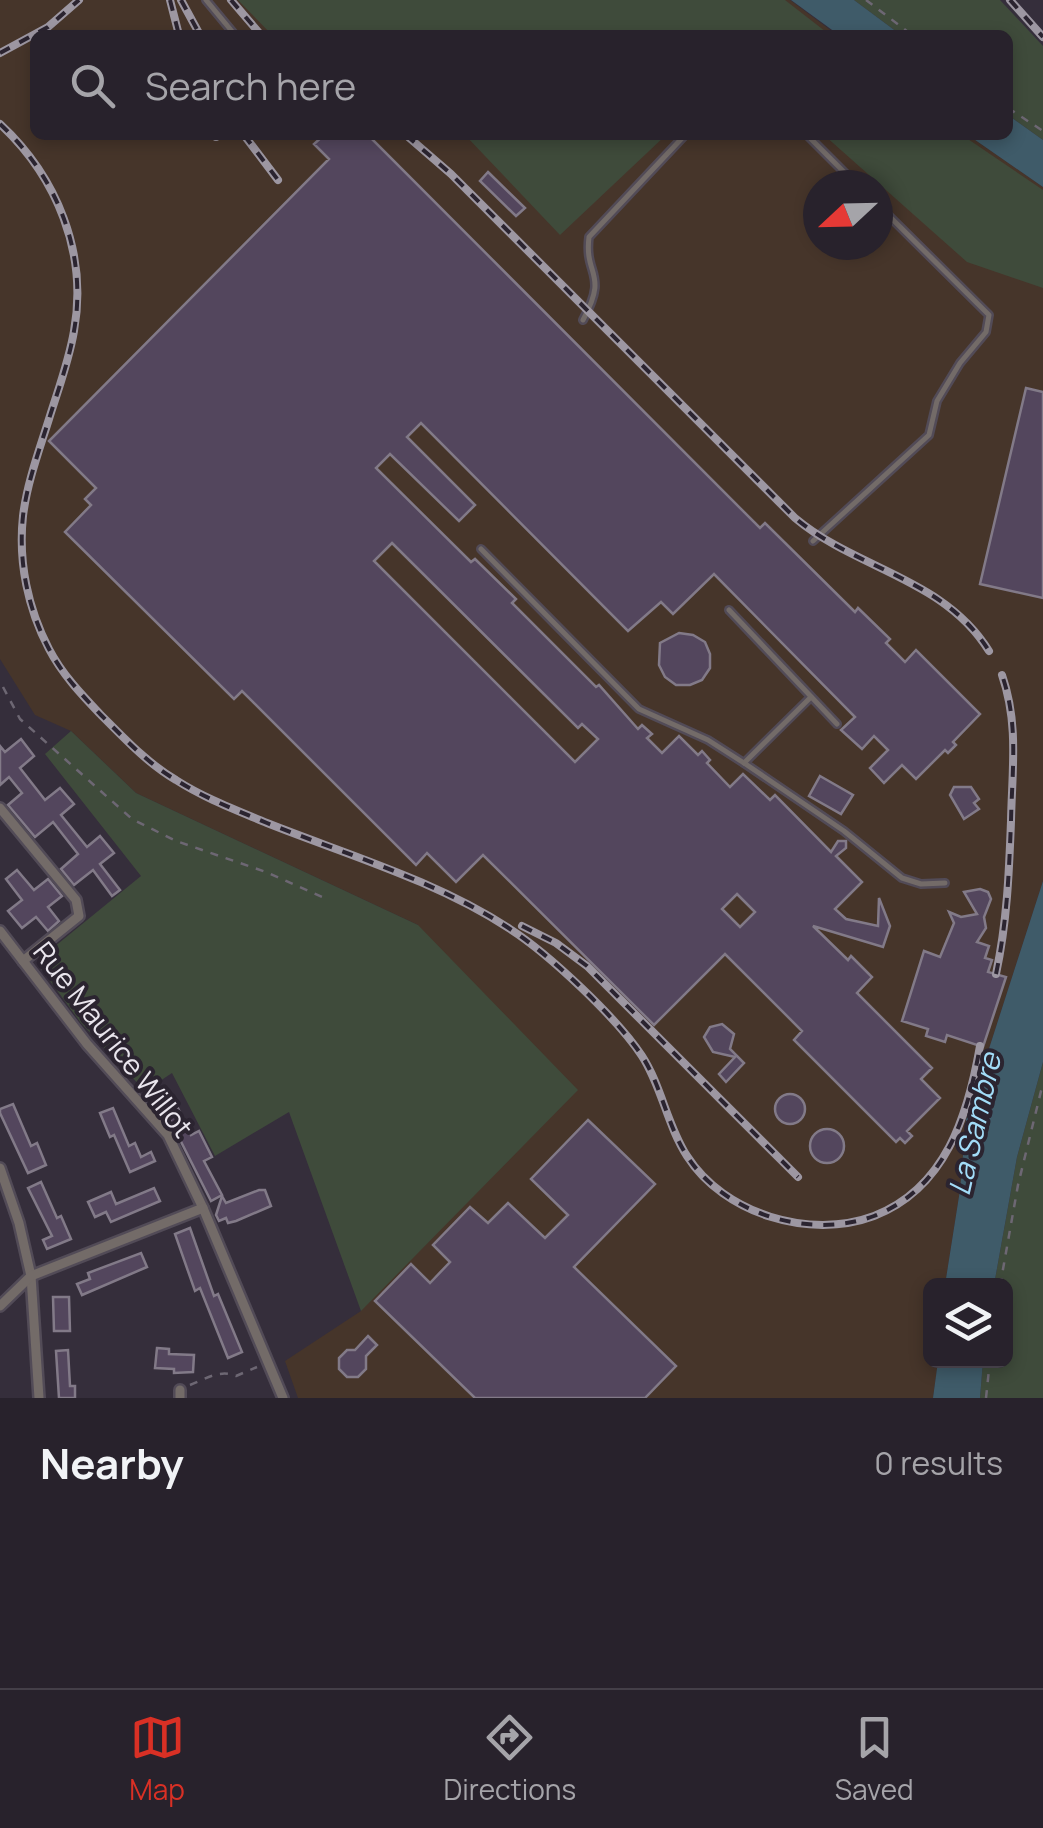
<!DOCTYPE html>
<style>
body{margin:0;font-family:Manrope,sans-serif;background:#342f38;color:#f1f3f6}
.controls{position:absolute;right:30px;bottom:30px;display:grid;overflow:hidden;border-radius:15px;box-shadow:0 5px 15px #0003}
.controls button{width:90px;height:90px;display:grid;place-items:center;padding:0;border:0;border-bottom:2px solid #443f48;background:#28222c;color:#f1f3f6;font:50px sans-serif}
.compass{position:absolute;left:803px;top:170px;width:90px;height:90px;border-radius:50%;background:#28222c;box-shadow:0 5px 15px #0003;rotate:248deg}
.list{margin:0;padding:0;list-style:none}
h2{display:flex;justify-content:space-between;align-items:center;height:130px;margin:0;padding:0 40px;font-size:42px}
h2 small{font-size:32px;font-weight:400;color:#a5a4a9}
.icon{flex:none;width:55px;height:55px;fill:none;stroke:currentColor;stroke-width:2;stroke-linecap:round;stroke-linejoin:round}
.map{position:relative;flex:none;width:1043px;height:1398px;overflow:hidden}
.search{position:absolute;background:#28222c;box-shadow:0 5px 15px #0003;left:30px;right:30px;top:30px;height:110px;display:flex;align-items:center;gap:25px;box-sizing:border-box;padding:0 35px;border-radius:15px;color:#a5a4a9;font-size:38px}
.sheet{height:290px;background:#28222c}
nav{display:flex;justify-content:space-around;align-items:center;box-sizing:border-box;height:140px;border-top:2px solid #443f48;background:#28222c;font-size:28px;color:#a5a4a9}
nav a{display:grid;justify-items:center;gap:5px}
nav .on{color:#d93025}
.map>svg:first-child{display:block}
.industrial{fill:#46352a;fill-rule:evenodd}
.green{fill:#3f4b3b}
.water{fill:#3f5b69}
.building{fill:#53465d;stroke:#827a88;stroke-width:2.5;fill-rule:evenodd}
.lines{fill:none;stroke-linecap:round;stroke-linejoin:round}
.lane-casing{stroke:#524b57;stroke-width:10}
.street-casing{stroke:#524b57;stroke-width:14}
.path{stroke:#6d6773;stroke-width:2.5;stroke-dasharray:8 8;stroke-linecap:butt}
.lane{stroke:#736b68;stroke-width:5}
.street{stroke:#736b68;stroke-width:9}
.rail-casing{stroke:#9d97a2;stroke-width:8}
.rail{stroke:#2b2430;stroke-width:4;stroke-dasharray:11;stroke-linecap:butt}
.labels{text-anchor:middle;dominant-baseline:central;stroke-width:8;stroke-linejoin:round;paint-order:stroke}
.street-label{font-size:28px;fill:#e9e5ed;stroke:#2b2430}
.water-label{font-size:30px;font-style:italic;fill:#a2dcf8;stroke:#2b2430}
</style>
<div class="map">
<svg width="1043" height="1398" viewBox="0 0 1043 1398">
<rect width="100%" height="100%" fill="#352e3b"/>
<path class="industrial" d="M0 0H790L837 35H35V135H968L1043 187V881L966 1120 960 1190 945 1285 930 1286V1360L938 1361 933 1398H298L285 1361 361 1311 418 925 136 793 71 731 35 715 0 659ZM818 185H878V245H818Z"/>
<g class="green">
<path d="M238 0H785L830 35H272Z"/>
<path d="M854 0H1000L1043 46V140L1008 115V35H901Z"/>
<path d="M465 135H666L560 235Z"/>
<path d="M824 135H962L1043 190V288L967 262Z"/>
<path d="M71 731 136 793 418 925 578 1090 361 1311 289 1112 215 1156 172 1073 145 1091 81 1023 39 966 43 956 141 876 45 754Z"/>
<path d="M1043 1062V1398H980L983 1361 1006 1360V1286L994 1285 1017 1157Z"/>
</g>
<g class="water">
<path d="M791 0H854L901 35H839Z"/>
<path d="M1008 115 1043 140V187L968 135H1008Z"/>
<path d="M1043 881V1062L1017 1157 994 1285H945L960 1190 966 1120Z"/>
<path d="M938 1361H983L980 1398H933Z"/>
</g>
<g class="building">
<path d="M324 135H368L760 528 765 523 855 612 858 608 890 639 886 643 905 662 916 650 980 714 953 742 956 745 948 753 945 750 916 779 902 765 884 783 870 768 888 750 874 736 862 749 841 730 855 717 714 574 673 614 661 602 628 631 421 423 407 437 475 505 459 521 390 454 376 468 471 562 475 559 516 599 512 603 596 687 599 685 638 729 642 725 652 734 647 738 662 753 679 736 698 755 702 751 710 760 707 763 730 787 743 774 770 800 775 795 831 852 838 841H846V848L836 856 862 882 835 909 846 919 878 926 879 898 890 926 883 947 813 926 848 960 851 956 872 977 857 993 932 1068 921 1079 940 1098 907 1131 912 1136 905 1143 900 1138 896 1142 794 1040 802 1031 725 954 654 1025 483 855 456 882 427 853 416 865 242 691 234 699 65 532 91 505 85 499 96 488 49 441 329 159 314 144ZM392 543 578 728 582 724 598 739 575 762 374 561ZM737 894 755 912 740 927 722 909Z"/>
<path d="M488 172 525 208 516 216 480 181Z"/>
<path d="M1026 388 1043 392V598L980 584Z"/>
<path d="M679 633 693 635 705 642 710 654V668L702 680 690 685H676L665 677 659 665 660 643Z"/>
<path d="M21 739 34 756 20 768 45 800 60 788 74 804 61 815 87 847 100 836 114 853 100 864 120 890 112 896 93 870 74 885 61 869 78 854 53 822 35 837 8 805 22 793 9 777 0 785V746L5 752Z"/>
<path d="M820 776 853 795 841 814 809 796Z"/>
<path d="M954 787H971L979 799 974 803 979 809 964 819 950 795Z"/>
<path d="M17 870 34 890 48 879 62 896 48 907 59 921 48 931 36 917 22 928 8 911 22 900 6 879Z"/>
<path d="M980 889 988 892 991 899 984 917 986 928 977 942 989 946 985 958 992 960 988 972 1006 977 983 1047 947 1035 945 1042 926 1036 928 1029 902 1021 924 951 940 957 954 923 949 912 961 917 977 914 964 892Z"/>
<path d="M722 1024 734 1034 730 1049 744 1063 726 1082 719 1074 735 1057 713 1052 704 1037 710 1027Z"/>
<circle cx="790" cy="1109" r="15"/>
<path d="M13 1104 31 1146 37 1143 46 1165 28 1173 0 1113V1109Z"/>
<path d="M176 1104 191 1135 199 1131 212 1157 204 1161 222 1195 211 1201 165 1110Z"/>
<path d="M113 1108 129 1146 135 1143 141 1157 151 1152 155 1161 130 1172 114 1135 110 1137 100 1113Z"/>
<path d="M588 1120 655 1184 574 1267 676 1366 645 1398H475L375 1301 411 1264 430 1283 450 1262 433 1245 470 1207 488 1223 508 1203 545 1238 568 1215 531 1179Z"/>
<circle cx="827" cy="1146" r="17"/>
<path d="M41 1182 57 1218 61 1216 71 1239 47 1249 43 1240 52 1236 28 1188Z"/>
<path d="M154 1188 160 1201 111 1222 106 1212 95 1217 88 1202 111 1192 116 1204Z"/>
<path d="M259 1190H265L271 1206 236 1221 228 1223 226 1218 219 1221 216 1215 222 1196 226 1203Z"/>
<path d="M190 1228 214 1296 218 1294 242 1352 228 1358 200 1288 195 1291 175 1234Z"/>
<path d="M141 1253 147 1267 82 1295 77 1284 90 1279 88 1273Z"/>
<path d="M53 1297H69L70 1331H54Z"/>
<path d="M368 1336 377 1345 366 1356V1369L358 1377H347L339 1369V1358L347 1350H355Z"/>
<path d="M157 1348 169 1349V1354L194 1355 193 1372 174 1373V1369L155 1368Z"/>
<path d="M68 1350 70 1386H75V1398H59L56 1351Z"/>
</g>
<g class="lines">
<defs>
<g id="lane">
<path d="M206 0 235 35"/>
<path d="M807 135 857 185"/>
<path d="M583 320C609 272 584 277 589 237L685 135"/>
<path d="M813 541 929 435 937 401 960 363 986 332 989 315 878 205"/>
<path d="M481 549 639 709 708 740 744 763 844 831 902 878 921 884 945 883"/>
<path d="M729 610 837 724"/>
<path d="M744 763 810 698"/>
</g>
<g id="street">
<path d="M0 808 76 900 79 916 23 961"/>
<path d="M0 931 87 1044 168 1135 203 1208 283 1398"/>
<path d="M0 1168 19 1223 31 1276 39 1398"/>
<path d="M0 1306 31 1276 203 1208"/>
<path d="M180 1398V1390"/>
</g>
</defs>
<use href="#lane" class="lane-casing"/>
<use href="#street" class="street-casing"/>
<g class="path">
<path d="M866 0 912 35"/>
<path d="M1008 108 1043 131"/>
<path d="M3 687 20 719 132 819 176 841 266 872 322 897"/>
<path d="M1000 1286 1018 1185 1043 1083"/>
<path d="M190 1385C205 1379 220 1369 236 1376L257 1367"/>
<path d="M986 1398 990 1360"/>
</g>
<use href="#lane" class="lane"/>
<use href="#street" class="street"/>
<defs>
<g id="rail">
<path d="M170 0 179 35"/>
<path d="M181 0 200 35"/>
<path d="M231 0 261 35"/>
<path d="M1010 0 1043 37"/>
<path d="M0 53 48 27 79 0"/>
<path d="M0 124C57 177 88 253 74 331 69 361 58 390 49 419 39 451 27 483 23 516 18 562 28 609 49 649 62 674 81 694 100 714 124 738 147 763 176 780 204 798 236 810 267 823 348 855 437 881 510 929 549 954 617 1018 642 1056 662 1087 667 1125 687 1156 724 1214 810 1240 874 1216 946 1188 968 1115 980 1046"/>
<path d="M216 135V137"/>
<path d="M244 135 278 180"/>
<path d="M406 135 451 174 795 518C857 570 944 578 989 651"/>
<path d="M522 926 556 943 587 966 798 1177"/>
<path d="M996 974C1007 922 1009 874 1011 821 1012 770 1019 724 1002 675"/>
</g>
</defs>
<use href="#rail" class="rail-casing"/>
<use href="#rail" class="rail"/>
</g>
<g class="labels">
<g class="street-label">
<text transform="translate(114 1039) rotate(52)">Rue Maurice Willot</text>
</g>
<g class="water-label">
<text transform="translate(974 1124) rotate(-77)">La Sambre</text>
</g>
</g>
</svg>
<div class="controls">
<button><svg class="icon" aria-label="layers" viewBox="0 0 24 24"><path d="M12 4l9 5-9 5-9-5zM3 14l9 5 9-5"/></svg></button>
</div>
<svg class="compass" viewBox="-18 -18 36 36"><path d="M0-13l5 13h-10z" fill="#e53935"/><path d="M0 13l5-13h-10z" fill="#a5a4a9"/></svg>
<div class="search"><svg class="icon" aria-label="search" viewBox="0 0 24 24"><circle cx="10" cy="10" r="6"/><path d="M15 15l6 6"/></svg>Search here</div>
</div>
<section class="sheet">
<h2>Nearby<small>0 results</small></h2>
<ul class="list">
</ul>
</section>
<nav>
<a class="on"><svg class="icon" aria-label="map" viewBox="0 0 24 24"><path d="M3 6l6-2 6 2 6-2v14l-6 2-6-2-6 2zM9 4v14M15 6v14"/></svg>Map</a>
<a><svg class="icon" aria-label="directions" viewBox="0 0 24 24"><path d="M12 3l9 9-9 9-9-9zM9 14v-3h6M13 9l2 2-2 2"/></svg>Directions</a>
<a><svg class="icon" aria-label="saved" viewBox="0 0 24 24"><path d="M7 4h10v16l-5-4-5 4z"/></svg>Saved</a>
</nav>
